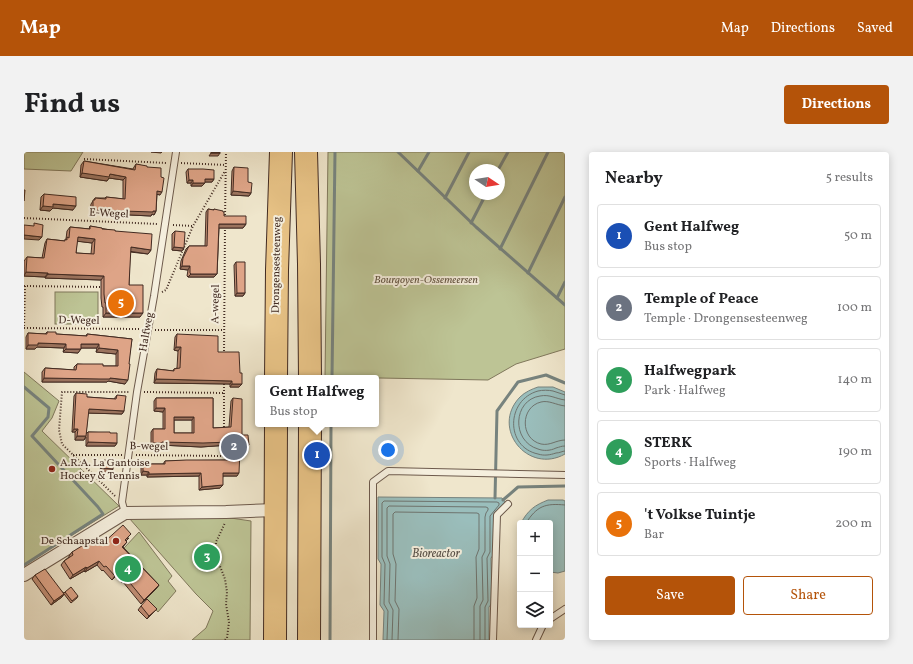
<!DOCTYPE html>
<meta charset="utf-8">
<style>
body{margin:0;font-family:Vollkorn,serif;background:#f2f2f2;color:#202124}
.controls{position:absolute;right:12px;bottom:12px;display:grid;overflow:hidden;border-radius:4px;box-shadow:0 2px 10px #0003}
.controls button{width:36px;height:36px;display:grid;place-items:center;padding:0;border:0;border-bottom:1px solid #e0e0e0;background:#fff;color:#202124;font:20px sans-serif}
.compass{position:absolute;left:445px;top:12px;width:36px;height:36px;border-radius:50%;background:#fff;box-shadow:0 2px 10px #0003;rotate:102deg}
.you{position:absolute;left:364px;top:298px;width:14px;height:14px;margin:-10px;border:3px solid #fff;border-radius:50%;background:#1a73e8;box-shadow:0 0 0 6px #1a73e833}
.badge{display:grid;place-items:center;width:26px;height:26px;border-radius:50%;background:#b45309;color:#fff;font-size:13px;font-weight:700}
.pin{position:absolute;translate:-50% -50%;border:2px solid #fff;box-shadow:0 1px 4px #0006}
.popup{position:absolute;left:231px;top:223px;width:124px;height:52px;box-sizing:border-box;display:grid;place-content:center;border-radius:4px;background:#fff;filter:drop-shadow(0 1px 3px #0005);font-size:13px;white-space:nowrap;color:#757577}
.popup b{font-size:15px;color:#202124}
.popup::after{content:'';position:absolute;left:50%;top:100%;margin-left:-8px;border:8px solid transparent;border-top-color:#fff}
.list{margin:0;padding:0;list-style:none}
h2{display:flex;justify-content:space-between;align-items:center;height:52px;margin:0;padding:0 16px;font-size:17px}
h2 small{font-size:13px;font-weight:400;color:#757577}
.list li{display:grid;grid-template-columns:26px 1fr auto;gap:12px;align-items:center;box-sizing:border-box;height:64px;margin:0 8px 8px;padding:0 8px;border:1px solid #e0e0e0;border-radius:4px}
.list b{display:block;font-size:15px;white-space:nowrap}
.list p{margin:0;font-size:13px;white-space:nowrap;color:#757577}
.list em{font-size:13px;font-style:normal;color:#757577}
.actions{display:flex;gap:8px;padding:12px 16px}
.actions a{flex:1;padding:9px 0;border:1px solid #b45309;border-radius:4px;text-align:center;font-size:14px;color:#b45309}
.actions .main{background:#b45309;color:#fff}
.icon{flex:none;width:22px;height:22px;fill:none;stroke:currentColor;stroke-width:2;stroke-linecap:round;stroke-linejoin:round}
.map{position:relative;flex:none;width:541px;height:488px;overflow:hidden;border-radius:4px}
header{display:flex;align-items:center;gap:24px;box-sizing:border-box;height:56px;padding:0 20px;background:#b45309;color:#fff}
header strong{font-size:19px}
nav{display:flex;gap:22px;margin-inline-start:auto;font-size:14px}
.intro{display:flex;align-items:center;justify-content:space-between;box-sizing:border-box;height:96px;padding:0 24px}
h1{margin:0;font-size:28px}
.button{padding:10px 18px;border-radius:4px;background:#b45309;color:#fff;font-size:14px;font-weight:700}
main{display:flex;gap:24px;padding:0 24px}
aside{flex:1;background:#fff;border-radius:4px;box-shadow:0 2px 10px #0003}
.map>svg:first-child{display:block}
.green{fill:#bdc495;stroke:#80785c;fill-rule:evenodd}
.water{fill:#9abebc;stroke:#77837e}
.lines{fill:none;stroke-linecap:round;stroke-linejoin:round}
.shore{stroke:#6e746f;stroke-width:1}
.stream{stroke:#77837e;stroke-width:3}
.lane-casing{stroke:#6d5a4c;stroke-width:8}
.street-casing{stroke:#6d5a4c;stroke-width:14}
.highway-casing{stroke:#422b22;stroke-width:24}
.path{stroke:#422b22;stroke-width:2;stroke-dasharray:1 2;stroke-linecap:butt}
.lane{stroke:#f5efde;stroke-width:6}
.street{stroke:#f5efde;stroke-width:12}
.highway{stroke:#e8c386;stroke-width:22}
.wall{fill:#bf8d74;stroke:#422b22;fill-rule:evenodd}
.shaded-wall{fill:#9b735e;stroke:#422b22}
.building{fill:#dea487;stroke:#422b22;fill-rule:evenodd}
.poi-dot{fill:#8f2418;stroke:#f5efde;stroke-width:1.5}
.labels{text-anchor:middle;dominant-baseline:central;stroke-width:4;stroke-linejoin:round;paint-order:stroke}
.street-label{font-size:11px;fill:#422b22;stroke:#f5efde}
.park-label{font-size:11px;font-style:italic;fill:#61513f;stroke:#f5efde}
.poi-label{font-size:11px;fill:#422b22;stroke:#f5efde;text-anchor:start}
.water-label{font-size:12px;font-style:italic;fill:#585048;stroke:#f5efde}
</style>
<header>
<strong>Map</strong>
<nav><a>Map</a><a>Directions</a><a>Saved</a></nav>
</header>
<div class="intro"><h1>Find us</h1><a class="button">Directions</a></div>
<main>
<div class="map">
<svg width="541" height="488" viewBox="0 0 541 488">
<rect width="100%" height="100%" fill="#efe6cc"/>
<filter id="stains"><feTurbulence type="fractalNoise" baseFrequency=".005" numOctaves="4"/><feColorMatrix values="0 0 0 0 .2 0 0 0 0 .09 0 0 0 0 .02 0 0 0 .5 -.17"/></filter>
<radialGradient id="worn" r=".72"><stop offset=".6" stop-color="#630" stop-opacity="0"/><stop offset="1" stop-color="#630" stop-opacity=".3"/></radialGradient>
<g class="green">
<path d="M0 0H59L47 19 0 17Z"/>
<path d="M304 0H541V197L492 212 464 228 301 225ZM451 18H475V42H451Z"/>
<rect x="31" y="140" width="43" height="32"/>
<path d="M0 220 35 249 28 266 18 279 95 354 0 413Z"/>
<path d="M200 365 227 369 226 488H168L182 476 189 459 172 442 105 366Z"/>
<path d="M115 380 148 424 144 429 152 439 134 460 87 410Z"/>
</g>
<g class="water">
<path d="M514 235H529L541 240V302C504 323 466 276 496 245 501 240 508 237 514 235Z"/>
<path d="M354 345 478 346 482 351 470 365V402L467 406 468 451 465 455V488H359L360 459 356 453 357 412 354 407Z"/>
<path d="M524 348H539L541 349V419L534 421 526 420V371H497C504 358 511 353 524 348Z"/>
</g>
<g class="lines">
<g class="shore">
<path d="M541 243C537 242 533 240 529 239 525 238 518 238 514 239 482 248 481 295 514 302 520 304 526 303 532 301 536 301 538 299 541 299"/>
<path d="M541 248C532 247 526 242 516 244 489 248 487 289 514 297 519 299 526 299 532 296 536 295 537 294 541 294"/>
<path d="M541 254C532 253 525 248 517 250 496 255 496 287 517 292 526 294 532 288 541 288"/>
<path d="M502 371C513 354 521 351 541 353"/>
<path d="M363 488 364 459 360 452 361 412 358 405V351L360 349 473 350 475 351V353L466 364V400L463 406 464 449 461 455V488"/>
<path d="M368 488 369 458 365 450 366 412 363 404V356L365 354 462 355 464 356V358L462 361 461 365V399L458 405 459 448 456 454V488"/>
<path d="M374 488 375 457 371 449 372 412 369 402V362L371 360 453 361 455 362V397L452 405 453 446 450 454V488"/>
</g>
<g class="stream">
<path d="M374 0 452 75 541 153"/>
<path d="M474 18 484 0"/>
<path d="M394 19 405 0"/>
<path d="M421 46 445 0"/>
<path d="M447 71 462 42"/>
<path d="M476 97 524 0"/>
<path d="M504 121 541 45"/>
<path d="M533 146 541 130"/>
<path d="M308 226 311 0"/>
<path d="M0 235 25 256 24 265 8 284 74 355 79 362 0 413"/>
<path d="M471 346 473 259 494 230 522 223 541 231"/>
<path d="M479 348 494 335 541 334"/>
<path d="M306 488 307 272"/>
</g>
<defs>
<g id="lane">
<path d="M101 361 98 350 113 240 130 144 152 0"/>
<path d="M526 467 541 457"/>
<path d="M349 488V330L364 319 541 323"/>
<path d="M469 488 473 363 484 352"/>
<path d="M512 488 519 473"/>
</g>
<path id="street" d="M0 423 101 361 202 360 251 358"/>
<g id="highway">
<path d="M282 0 285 112 286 226"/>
<path d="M252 226 253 118 257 0"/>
<path d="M251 488 252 272"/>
<path d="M285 488 286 272"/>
</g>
</defs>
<use href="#lane" class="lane-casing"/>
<use href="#street" class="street-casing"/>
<use href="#highway" class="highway-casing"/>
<g class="path">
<path d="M60 7 142 11"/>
<path d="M157 11 202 13"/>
<path d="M0 66 134 72"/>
<path d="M201 66 202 0"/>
<path d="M149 73 169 74"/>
<path d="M0 134 79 135"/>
<path d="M1 134 0 176 116 177"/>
<path d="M138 140 142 138 169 74 201 19"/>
<path d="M131 178H200"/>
<path d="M200 202 201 74"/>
<path d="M120 240 201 241"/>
<path d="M200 278V230"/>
<path d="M49 303H98"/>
<path d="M112 303 200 304V292"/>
<path d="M91 344 38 292 35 278 38 240H105"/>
<path d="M201 488 203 486 205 470 202 452 203 440 201 427 192 404V390L201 371"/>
</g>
<use href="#lane" class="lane"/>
<use href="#street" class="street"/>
<use href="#highway" class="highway"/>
</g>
<g class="wall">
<path d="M60 9 109 17 110 15 112 12 123 15 136 43 133 42 132 59 130 63 128 62 127 64 66 61 67 52 71 46H81L82 45 99 47V28L85 26 83 29 56 25 57 13Z"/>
<path d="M210 15 224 30 227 41 225 44 207 43 208 19Z"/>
<path d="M164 17 190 27 188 30H181L178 34H167V31H163L162 20Z"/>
<path d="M20 42 49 58 29 56 26 59 16 58 17 45Z"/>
<path d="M184 57 189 58 190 57 200 64 222 72 219 76H195L193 122 190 125H164L163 124 164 118 156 117 157 109 162 97 165 94H181L182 60Z"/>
<path d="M66 74 91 79 127 98 124 102 106 100 105 133 116 165H79V155H78L77 146V128L21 126V125L0 124V109L3 105 18 106 21 91 23 87 41 89 42 87 43 79 46 75 65 77ZM53 89 68 91 67 102 52 101Z"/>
<path d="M151 79 158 99 148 98V82Z"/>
<path d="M212 110 221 141 219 144H211L210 113Z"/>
<path d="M23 180 32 182 62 184 63 182 108 187 101 232 84 229 83 230H18V220L21 216 50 218V215L53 212 79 214H92V202L72 200 73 196H57L54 201 39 200 40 196 13 195 11 197H2V185L4 181 21 182Z"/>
<path d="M153 182 194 200 215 235H206V232L130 231 131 221 133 217 149 219 150 217 153 216 154 199 150 198 151 185Z"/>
<path d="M52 241 63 245 90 247 93 243 100 259 98 262 64 261 62 282 64 280 86 281 93 291 91 294H62V285L60 288H51V280H48L50 244Z"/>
<path d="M132 246H189V276L205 275 207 249 209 246 218 283 225 293 222 296H218L216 299 213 324H199L196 336 175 338V324L123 325V323H117V315L119 312H139L141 309 205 308V293L177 295 136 293 135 294H127V280L129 277H139V260L130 259V249ZM150 268H168V281H150Z"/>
<path d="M80 308 87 321 76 320 77 311Z"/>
<path d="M105 386 102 389 103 390 99 395 135 433 132 437 117 452 99 430 98 431 92 424 88 428 79 418 78 419 73 413 61 420 60 419 46 427 37 413 40 409 45 405V404L48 400 78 392Z"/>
<path d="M11 423 40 441 41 440 54 444 53 446 47 451 40 442 38 445 27 453 8 427Z"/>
<path d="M117 454 133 457 123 467 114 458Z"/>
</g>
<g class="shaded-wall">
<path d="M127 0H138L137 1Z"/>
<path d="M187 1H196L194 4H185Z"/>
<path d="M58 21 86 22 102 25 99 28 85 26 83 29 56 25Z"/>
<path d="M181 27H190L188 30H179Z"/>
<path d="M165 28H169L167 31H163Z"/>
<path d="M169 31H181L178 34H167Z"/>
<path d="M133 39 138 40 136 43 131 42Z"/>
<path d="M209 39 227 41 225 44 207 43Z"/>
<path d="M29 52 52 54 49 58 29 56 26 59 16 58 19 54Z"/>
<path d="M69 58 132 59 130 63 128 62 127 64 66 61Z"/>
<path d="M195 72H222L219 76H193Z"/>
<path d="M0 83 18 85 15 88 0 87Z"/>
<path d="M54 85 71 87 68 91 51 89Z"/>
<path d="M107 95 127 98 124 102 104 99Z"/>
<path d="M150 95 160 96 158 99 148 98Z"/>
<path d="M158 114H166L164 118 156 117Z"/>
<path d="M2 120 24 121 21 125 0 124Z"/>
<path d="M24 122 80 124 77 128 21 126Z"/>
<path d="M167 122H193L190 125H164Z"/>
<path d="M213 141H221L219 144H211Z"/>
<path d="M82 161H119L116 165H79Z"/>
<path d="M14 191 42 192 40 196 13 195 11 197H2L4 193Z"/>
<path d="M57 192H75L73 196H54Z"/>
<path d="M152 195H157L154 199 150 198Z"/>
<path d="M75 196 94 198 92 202 72 200Z"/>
<path d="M42 197H57L54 201 39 200Z"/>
<path d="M20 226H86L104 228 101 232 84 229 83 230H18Z"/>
<path d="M132 227 208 229 206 232 130 231Z"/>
<path d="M208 232H218L215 235H206Z"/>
<path d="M132 256H141L139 260 130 259Z"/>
<path d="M65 257 100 259 98 262 62 261Z"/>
<path d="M150 265H170L168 268H148Z"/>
<path d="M50 277H54L51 280H48Z"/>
<path d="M53 284H62L60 288H51Z"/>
<path d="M64 290 93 291 91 294H62Z"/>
<path d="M138 290H207L205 293 177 295 136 293 135 294H127L129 291Z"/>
<path d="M218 293H225L222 296H216Z"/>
<path d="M78 316 89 317 87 321 76 320Z"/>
<path d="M119 319 125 320 123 323H117Z"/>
<path d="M177 321 175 324 123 325 125 322Z"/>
<path d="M199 321H215L213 324H197Z"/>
<path d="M199 333 196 336 175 338 178 335Z"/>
<path d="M75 409 73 413 61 420 63 416Z"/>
<path d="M62 415 60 419 46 427 49 423Z"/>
<path d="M95 420 92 424 88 428 91 424Z"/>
<path d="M135 433 132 437 117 452 120 448Z"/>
<path d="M40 442 38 445 27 453 30 449Z"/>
<path d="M133 457 123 467 125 464Z"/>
</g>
<g class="building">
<rect x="187" y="0" width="9" height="1"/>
<path d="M60 9 111 18 112 12 123 14V15L137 16V25L140 26 138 40 133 39 132 59H129V60L69 58V48H71V46L82 47V45L101 47 102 25 86 22 85 25 58 21Z"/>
<path d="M210 15 224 16V30L228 31 227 41 209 39Z"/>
<path d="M164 17H179L190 18V27H181V31H169V28H165Z"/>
<path d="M0 38H1L0 49Z"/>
<path d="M20 42 52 45V54L29 52V55L19 54Z"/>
<path d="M184 57 190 58V57L199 59V60H200V64H222V72H195L193 122H167L166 121V114H158L159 106 165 94H183Z"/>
<path d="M10 71 19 73 18 85 0 83V73L10 74Z"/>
<path d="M66 74 78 76V77L91 78V79L128 82 127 98 107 95 105 133H119V161H82V151H81L80 142V124L24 122V121L2 120 3 105 20 106 23 87 41 89V87L43 88V85L45 86 46 75 66 77ZM54 85 71 87 70 102 52 101Z"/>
<path d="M151 79 161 80 160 96 150 95Z"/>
<path d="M212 110H221V141H213Z"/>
<path d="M23 180H32V182L63 184V182L108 187 105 212H106L104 228 86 226V227H76L20 226 21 216 52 218 53 212H79V214H94V198L75 196V192H57V197H42V192L14 191V193H4V181L23 182Z"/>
<path d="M153 182 194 184V200H215L216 221H218V232H208V229L132 227 133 217 150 219V217L156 216 157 195H152Z"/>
<path d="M52 241 63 242V245L92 247 93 243 102 244 100 259 65 257 62 284H53L54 277H50Z"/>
<path d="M132 246H189V276L207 275 209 246 218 247V283H224L225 293H218V297H216L215 321H199V333L178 335 177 321 125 322V320L119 319V312H141V309L162 308H207V290L179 291 138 290V291H129V277H141V256H132ZM150 265H170V281H150Z"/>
<path d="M64 280H86V281H93V291L64 290Z"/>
<path d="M80 308 90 309 89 317 78 316Z"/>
<path d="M99 373 107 382 101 388 103 390 98 395 135 433 120 448 102 426 100 427 95 420 91 424 82 414 80 415 75 409 63 416 62 415 49 423 40 409 49 403 48 400 71 386 78 392Z"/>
<path d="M21 417 40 442 30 449 11 423Z"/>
<path d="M47 435 54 444 48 449 41 440Z"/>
<path d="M123 447 133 457 125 464 117 454Z"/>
</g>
<g class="poi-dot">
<circle cx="28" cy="317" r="4"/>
<circle cx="92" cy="389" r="4"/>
</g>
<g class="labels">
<g class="street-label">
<text transform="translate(85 62) rotate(3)">E-Wegel</text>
<text transform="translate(253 113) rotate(-89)">Drongensesteenweg</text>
<text transform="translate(192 152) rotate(-89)">A-wegel</text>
<text transform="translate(55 169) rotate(1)">D-Wegel</text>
<text transform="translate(123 180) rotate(-80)">Halfweg</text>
<text transform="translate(125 295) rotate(1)">B-wegel</text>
</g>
<g class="park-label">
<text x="402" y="128">Bourgoyen-Ossemeersen</text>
</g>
<g class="poi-label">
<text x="36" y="311">A.R.A. La Gantoise<tspan x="36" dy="13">Hockey &amp; Tennis</tspan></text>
<text x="84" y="389" text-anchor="end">De Schaapstal</text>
</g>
<g class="water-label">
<text x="412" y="402">Bioreactor</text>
</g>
</g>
<rect width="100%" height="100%" filter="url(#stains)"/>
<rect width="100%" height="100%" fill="url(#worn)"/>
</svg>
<div class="controls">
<button>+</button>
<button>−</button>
<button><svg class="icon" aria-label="layers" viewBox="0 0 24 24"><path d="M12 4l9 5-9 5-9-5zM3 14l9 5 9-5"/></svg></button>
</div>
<svg class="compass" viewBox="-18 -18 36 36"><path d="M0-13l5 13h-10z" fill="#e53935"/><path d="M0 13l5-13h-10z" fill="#757577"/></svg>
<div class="you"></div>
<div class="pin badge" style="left:293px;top:303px;background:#1a4fb4">1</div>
<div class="popup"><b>Gent Halfweg</b>Bus stop</div>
<div class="pin badge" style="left:210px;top:295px;background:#6b7280">2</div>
<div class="pin badge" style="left:183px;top:405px;background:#2e9e5b">3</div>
<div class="pin badge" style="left:104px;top:417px;background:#2e9e5b">4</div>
<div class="pin badge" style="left:97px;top:151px;background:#e8710a">5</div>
</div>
<aside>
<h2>Nearby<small>5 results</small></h2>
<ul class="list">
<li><span class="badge" style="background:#1a4fb4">1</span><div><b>Gent Halfweg</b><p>Bus stop</p></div><em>50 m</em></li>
<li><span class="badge" style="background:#6b7280">2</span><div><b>Temple of Peace</b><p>Temple · Drongensesteenweg</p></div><em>100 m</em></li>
<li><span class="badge" style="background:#2e9e5b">3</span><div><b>Halfwegpark</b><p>Park · Halfweg</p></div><em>140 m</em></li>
<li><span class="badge" style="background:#2e9e5b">4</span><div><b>STERK</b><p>Sports · Halfweg</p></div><em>190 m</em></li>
<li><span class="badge" style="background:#e8710a">5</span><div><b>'t Volkse Tuintje</b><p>Bar</p></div><em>200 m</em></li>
</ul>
<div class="actions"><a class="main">Save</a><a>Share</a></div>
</aside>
</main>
